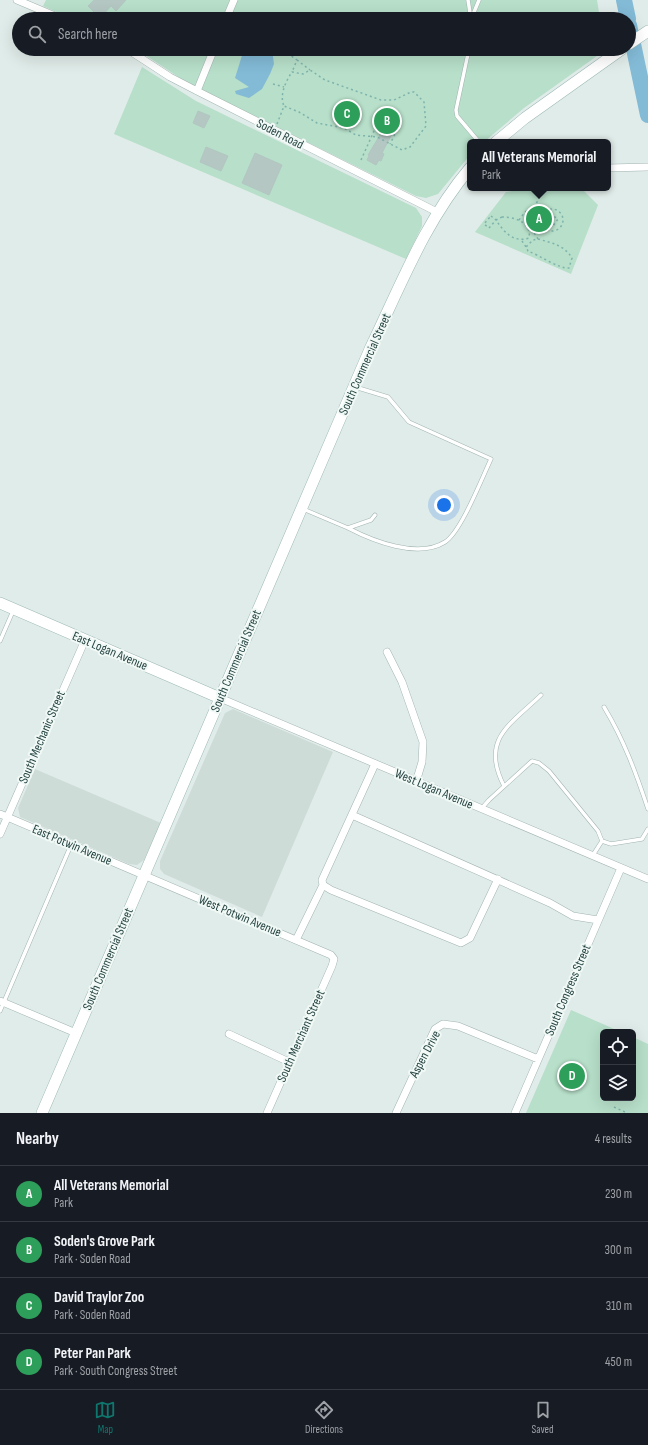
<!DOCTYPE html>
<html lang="en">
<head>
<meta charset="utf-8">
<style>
	:root { --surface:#171b24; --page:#20242c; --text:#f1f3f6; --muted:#9ea1a6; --line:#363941; --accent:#0f766e }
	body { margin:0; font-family:"Sofia Sans Condensed",sans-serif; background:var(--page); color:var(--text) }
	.controls { position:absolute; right:12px; bottom:12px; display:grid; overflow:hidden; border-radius:6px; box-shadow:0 4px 16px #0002 }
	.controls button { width:36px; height:36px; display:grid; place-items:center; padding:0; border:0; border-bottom:1px solid var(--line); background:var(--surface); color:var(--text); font:20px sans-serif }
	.you { position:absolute; left:444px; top:505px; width:14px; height:14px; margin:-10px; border:3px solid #fff; border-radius:50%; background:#1a73e8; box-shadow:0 0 0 6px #1a73e833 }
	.badge { display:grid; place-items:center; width:26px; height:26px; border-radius:50%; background:var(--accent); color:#fff; font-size:13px; font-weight:700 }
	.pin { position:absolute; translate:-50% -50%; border:2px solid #fff; box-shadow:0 1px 4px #0006 }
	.popup { position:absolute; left:467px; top:139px; width:144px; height:52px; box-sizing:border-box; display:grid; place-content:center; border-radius:6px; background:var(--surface); filter:drop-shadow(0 1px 3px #0005); font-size:13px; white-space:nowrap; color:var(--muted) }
	.popup b { font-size:15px; color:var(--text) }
	.popup::after { content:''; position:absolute; left:50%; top:100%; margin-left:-8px; border:8px solid transparent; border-top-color:var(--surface) }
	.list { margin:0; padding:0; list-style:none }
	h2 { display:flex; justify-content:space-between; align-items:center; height:52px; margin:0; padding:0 16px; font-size:17px }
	h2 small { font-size:13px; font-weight:400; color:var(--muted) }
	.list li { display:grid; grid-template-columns:26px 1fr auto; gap:12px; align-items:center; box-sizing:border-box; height:56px; padding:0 16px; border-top:1px solid var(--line) }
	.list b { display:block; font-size:15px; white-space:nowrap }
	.list p { margin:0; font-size:13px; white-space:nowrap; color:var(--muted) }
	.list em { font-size:13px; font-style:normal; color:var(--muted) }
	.icon { flex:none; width:22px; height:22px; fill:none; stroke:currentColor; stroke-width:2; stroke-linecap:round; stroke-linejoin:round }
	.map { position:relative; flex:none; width:648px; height:1113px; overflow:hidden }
	.search { position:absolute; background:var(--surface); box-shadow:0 4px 16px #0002; left:12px; right:12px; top:12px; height:44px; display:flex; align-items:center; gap:10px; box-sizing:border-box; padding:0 14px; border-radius:22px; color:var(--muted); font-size:15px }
	.sheet { height:276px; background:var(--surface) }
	nav { display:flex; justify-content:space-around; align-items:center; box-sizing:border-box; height:56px; border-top:1px solid var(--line); background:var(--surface); font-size:11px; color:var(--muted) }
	nav a { display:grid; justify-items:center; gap:2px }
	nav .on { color:var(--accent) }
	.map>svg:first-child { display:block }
	.built { fill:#cedcd8 }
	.green { fill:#b7dfc9 }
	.water { fill:#83bad6 }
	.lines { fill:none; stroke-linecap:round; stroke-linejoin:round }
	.river { stroke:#83bad6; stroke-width:16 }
	.building { fill:#b5c7c3; stroke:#b2c6c2 }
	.lane-casing { stroke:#a2b4b2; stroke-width:4.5 }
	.street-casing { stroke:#a2b4b2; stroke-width:8 }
	.secondary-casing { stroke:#9db9b4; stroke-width:12 }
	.path { stroke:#7eb3ac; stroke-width:1.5; stroke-dasharray:2 3; stroke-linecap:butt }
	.lane { stroke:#fff; stroke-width:3.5 }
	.street { stroke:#fff; stroke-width:7 }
	.secondary { stroke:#fff; stroke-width:11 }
	.labels { text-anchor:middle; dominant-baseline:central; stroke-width:4; stroke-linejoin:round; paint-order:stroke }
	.street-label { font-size:13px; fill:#1f3e3c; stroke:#f1f9f6 }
</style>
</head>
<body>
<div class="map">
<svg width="648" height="1113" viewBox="0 0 648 1113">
	<rect width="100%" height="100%" fill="#e0ece9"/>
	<path class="built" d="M233,709L333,752L262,917L164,874L160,869V861L225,713Z
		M35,769L161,823L144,860L137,865L129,864L20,817L18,808Z"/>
	<path class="green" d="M46,0H597L600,19H72L43,6Z
		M136,49H603L604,51L524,108L484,142H470V155L438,194L426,198L416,196L186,82Z
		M142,67L196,101L416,208L422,217V226L406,259L114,134Z
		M532,188H581L598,205L571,274L475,232L506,192Z
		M571,1010L621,1032H603V1098H633V1037L648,1044V1113H526Z"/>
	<path class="water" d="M244,49H272L274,64L270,74L262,89L249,98L236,94L235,91L249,87L235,78Z"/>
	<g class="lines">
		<path class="river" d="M624,0L628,19
			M629,25L648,115"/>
	</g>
	<path class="building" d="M94,0H126L116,11L111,6L100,18L88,6Z
		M198,111L210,116L204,128L193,123Z
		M382,127L393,132L382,153L384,154L381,161L379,160L376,165L367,160L369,156L368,155L380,135L379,134Z
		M206,147L228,156L221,171L200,162Z
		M255,153L282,165L269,195L242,183Z"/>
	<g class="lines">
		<defs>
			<path id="lane" d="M468,0L471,19
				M472,17L479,0
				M469,49L456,110L457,116L479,142
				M303,509L348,528L371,520L375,515
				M348,528C373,541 418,559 445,542C461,532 482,478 491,459L409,422L388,397L355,387
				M0,641L13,611
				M604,707C624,740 636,773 648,809
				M504,786C480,739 510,725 541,695
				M482,808L489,800L532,761L539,763L549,771L598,831L602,841L611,844L642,839L648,829
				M593,855L602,841
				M0,1011L71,845"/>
			<path id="street" d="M17,0L62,19
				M226,19L234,0
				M127,49L170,77L199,92L437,212
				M197,91L214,49
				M608,168L648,167
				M387,652L402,682L423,742L422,762L416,782
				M220,698L648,879
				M0,814L331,955L334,959L332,966L267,1113
				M352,815L550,903L573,916L598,920
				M0,834L85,640
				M323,885L331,890L461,943L470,938L498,879
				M296,940L323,885L322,880L375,764
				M0,1001L76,1033
				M229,1034L289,1062
				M396,1113L435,1029L443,1024L458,1026L538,1059
				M515,1113L621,868"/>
			<path id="secondary" d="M629,44L648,31
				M496,142L525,118L622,49
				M0,603L220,698
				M42,1113L370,349C400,287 425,221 470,168"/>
		</defs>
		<use href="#lane" class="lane-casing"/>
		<use href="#street" class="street-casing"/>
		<use href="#secondary" class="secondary-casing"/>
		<path class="path" d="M286,49V52L297,60L292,72
			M297,60L310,70
			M273,84L284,87
			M277,124L284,106L299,112L317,123L344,128L356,135L377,137L402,150L410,147L426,126L424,102L414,92H411L394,100H381L325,80L310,70L303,74L292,72C286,81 279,95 284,106
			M361,160L374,131L382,125L396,132L390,144
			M535,206L547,217
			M541 220a11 11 0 1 1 22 0a11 11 0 1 1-22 0Z
			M550,214L558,219L553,226L546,220Z
			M491,216L496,220L489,228L484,224Z
			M502,217C514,217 532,222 529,238C513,243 504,232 496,220Z
			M519,220L525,212L535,206L544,188
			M538,239C552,243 564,245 572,258L569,268C559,269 539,255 528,251L526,247L533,240Z
			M538,239L533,231L540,219
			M522,241L526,247
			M614,1107L627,1113"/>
		<use href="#lane" class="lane"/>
		<use href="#street" class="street"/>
		<use href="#secondary" class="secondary"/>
	</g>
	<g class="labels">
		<g class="street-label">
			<text transform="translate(280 134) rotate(27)">Soden Road</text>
			<text transform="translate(365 364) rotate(-66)">South Commercial Street</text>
			<text transform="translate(110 651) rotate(23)">East Logan Avenue</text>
			<text transform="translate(236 661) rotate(-67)">South Commercial Street</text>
			<text transform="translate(42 737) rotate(-67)">South Mechanic Street</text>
			<text transform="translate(434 789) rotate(23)">West Logan Avenue</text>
			<text transform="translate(72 845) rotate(23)">East Potwin Avenue</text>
			<text transform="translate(240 916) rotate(23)">West Potwin Avenue</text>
			<text transform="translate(108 959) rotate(-67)">South Commercial Street</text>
			<text transform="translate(568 990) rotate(-67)">South Congress Street</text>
			<text transform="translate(301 1036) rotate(-66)">South Merchant Street</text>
			<text transform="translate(425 1054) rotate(-62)">Aspen Drive</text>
		</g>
	</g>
</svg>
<div class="controls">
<button><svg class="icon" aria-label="locate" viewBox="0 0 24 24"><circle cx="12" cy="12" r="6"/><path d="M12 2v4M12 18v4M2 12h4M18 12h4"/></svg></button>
<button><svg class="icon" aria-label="layers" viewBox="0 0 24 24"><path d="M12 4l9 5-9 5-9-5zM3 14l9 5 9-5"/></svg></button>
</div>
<div class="you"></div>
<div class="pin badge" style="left:539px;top:219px;background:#2e9e5b">A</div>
<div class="popup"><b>All Veterans Memorial</b>Park</div>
<div class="pin badge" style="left:387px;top:121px;background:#2e9e5b">B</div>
<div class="pin badge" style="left:347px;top:114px;background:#2e9e5b">C</div>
<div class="pin badge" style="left:572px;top:1076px;background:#2e9e5b">D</div>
<div class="search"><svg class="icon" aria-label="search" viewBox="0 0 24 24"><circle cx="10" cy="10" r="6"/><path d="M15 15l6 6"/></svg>Search here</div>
</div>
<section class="sheet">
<h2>Nearby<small>4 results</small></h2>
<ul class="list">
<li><span class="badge" style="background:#2e9e5b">A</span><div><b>All Veterans Memorial</b><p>Park</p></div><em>230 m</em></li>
<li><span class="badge" style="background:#2e9e5b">B</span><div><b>Soden's Grove Park</b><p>Park · Soden Road</p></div><em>300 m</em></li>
<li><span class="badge" style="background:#2e9e5b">C</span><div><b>David Traylor Zoo</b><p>Park · Soden Road</p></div><em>310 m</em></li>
<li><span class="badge" style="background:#2e9e5b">D</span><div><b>Peter Pan Park</b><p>Park · South Congress Street</p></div><em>450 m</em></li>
</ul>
</section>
<nav>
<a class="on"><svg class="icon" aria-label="map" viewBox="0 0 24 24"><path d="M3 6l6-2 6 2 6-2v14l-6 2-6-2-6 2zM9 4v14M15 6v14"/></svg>Map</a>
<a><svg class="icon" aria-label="directions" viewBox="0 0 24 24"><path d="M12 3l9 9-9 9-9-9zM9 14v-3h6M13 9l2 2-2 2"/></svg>Directions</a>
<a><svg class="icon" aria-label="saved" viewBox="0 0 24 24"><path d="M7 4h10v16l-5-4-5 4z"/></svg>Saved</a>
</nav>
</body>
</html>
